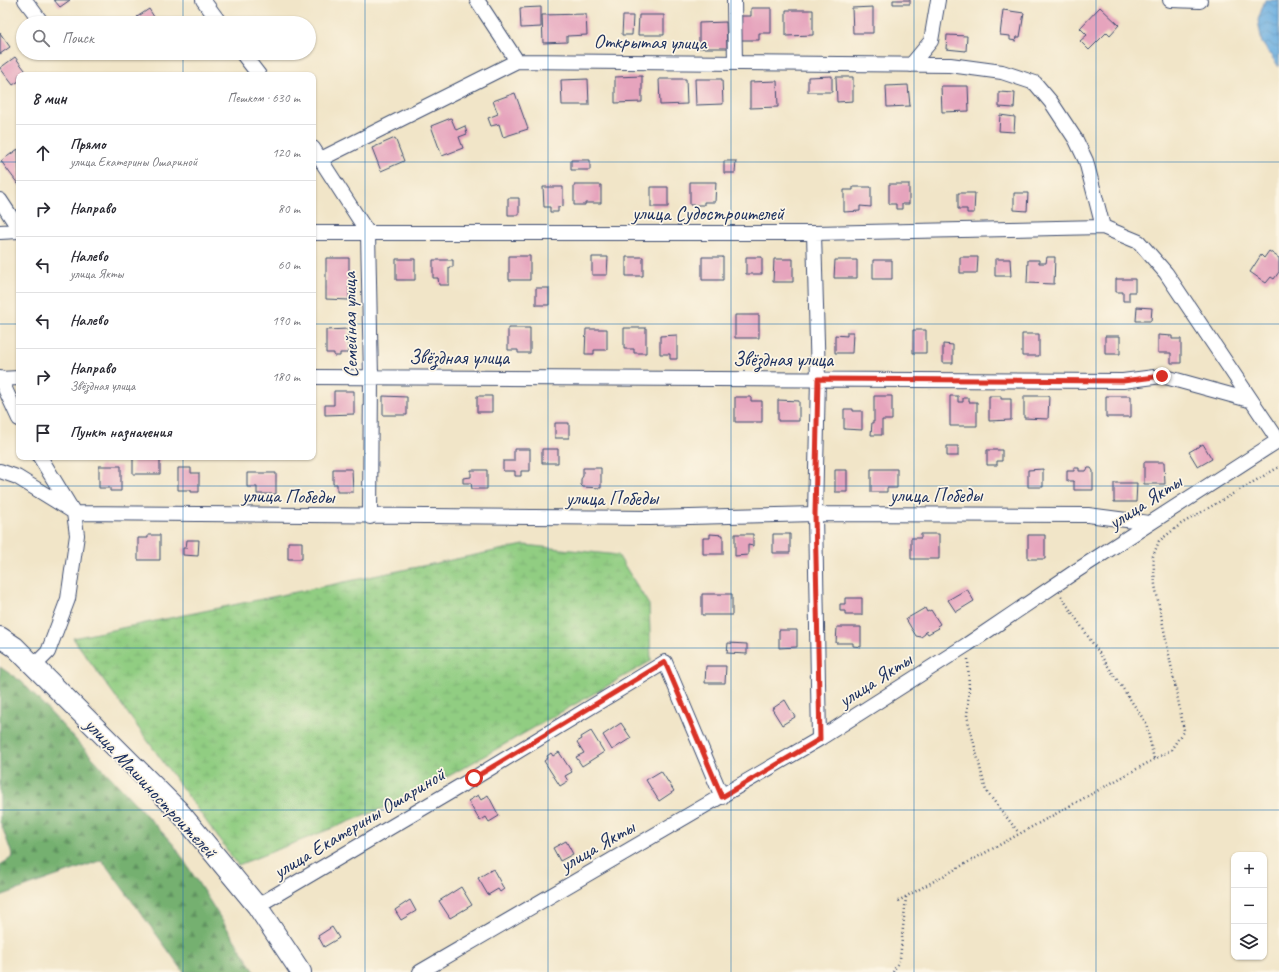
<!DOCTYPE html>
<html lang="ru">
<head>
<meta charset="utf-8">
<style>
	:root { --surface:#fff; --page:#f2f2f3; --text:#2b2b33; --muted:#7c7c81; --line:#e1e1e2 }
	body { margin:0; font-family:Caveat,sans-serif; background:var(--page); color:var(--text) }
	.controls { position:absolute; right:12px; bottom:12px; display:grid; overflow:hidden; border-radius:8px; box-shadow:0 1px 3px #0004 }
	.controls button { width:36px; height:36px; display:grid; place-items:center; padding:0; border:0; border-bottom:1px solid var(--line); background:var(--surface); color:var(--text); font:20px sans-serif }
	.stop { position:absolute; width:12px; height:12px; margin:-9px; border:3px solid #d93025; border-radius:50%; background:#fff }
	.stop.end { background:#d93025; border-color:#fff; box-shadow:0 1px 4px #0008 }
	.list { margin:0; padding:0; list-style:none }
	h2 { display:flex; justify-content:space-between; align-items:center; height:52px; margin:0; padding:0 16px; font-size:17px }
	h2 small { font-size:13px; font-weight:400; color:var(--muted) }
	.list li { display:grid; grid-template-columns:26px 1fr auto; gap:12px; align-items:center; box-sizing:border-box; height:56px; padding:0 16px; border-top:1px solid var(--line) }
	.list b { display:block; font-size:15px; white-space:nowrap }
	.list p { margin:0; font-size:13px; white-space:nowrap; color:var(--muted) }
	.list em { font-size:13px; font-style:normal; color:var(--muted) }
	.icon { flex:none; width:22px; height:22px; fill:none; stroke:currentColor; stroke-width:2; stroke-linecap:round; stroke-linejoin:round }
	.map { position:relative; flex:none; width:1279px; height:972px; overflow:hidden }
	.search { position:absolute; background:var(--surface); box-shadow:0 1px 3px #0004; left:16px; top:16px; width:300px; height:44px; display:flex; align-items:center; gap:10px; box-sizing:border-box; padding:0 14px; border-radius:22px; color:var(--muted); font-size:15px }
	.panel { position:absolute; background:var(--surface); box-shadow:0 1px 3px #0004; left:16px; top:72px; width:300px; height:388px; border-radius:8px }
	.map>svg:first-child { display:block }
	.forest { fill:url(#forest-firs); stroke:#487067 }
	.wetland { fill:url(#wetland-marsh); stroke:#567e70 }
	.water { fill:url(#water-waves); stroke:#436e9f }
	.building { fill:#e6a4bd }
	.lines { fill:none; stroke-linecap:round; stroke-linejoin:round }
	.street-casing { stroke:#3b4a6e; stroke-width:16 }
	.secondary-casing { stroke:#3b4a6e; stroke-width:22 }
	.path { stroke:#3b4a6e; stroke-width:2.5; stroke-dasharray:1 3; stroke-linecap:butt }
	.street { stroke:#fff; stroke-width:14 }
	.secondary { stroke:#fff; stroke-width:20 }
	.route { stroke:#d93025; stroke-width:5 }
	.grid { fill:none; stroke:#1f6fb2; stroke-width:1; stroke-opacity:0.55 }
	.labels { text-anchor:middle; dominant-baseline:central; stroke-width:3.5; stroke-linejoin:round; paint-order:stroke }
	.street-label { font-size:20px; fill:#1b2f5e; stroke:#fcf5e5 }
</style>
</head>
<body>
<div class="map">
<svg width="1279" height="972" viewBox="0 0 1279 972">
	<defs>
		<pattern id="forest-firs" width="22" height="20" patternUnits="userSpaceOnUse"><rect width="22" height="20" fill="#74b070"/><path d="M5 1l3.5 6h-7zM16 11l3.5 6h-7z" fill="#5e905f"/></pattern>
		<pattern id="wetland-marsh" width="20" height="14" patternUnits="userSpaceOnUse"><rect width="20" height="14" fill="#91cd82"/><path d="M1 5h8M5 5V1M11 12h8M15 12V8" fill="none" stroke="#7cb073"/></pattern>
		<pattern id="water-waves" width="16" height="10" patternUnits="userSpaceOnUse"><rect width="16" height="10" fill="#6baee0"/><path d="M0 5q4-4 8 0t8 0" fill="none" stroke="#578eb9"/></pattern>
	</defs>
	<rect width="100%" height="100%" fill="#fcf5e5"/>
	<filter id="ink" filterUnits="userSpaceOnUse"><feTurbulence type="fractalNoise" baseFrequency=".025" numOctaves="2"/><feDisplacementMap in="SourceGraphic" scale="8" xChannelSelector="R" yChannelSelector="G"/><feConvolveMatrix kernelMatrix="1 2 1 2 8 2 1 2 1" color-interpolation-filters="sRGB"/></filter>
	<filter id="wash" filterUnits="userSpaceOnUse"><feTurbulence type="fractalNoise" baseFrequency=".012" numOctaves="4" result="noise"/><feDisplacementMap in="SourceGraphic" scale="16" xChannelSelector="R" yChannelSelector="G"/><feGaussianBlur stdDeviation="0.9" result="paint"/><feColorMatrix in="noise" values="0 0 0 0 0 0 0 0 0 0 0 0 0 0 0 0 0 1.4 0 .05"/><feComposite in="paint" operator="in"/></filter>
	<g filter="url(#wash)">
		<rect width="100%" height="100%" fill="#f1e5c8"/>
		<path class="forest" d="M0,667L22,682L174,845L255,972H184L102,860L0,896V865L13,857L0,821Z"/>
		<path class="wetland" d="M524,545L618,555L649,605L651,661L412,797L238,865L73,638Z"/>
		<path class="water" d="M1265,0H1279V67L1262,43L1258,20Z"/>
		<g id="blocks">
			<path class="building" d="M54,0H70L60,7Z
				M893,0H910V4H893Z
				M541,7V27L521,28L520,8Z
				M873,7V33H853L852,8Z
				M1100,7L1119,25L1110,35L1107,32L1089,50L1080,41L1087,35L1080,28Z
				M751,8H771V33H759V40H738V16H751Z
				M149,9L156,20L151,23H141L137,17Z
				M786,10H813V35L786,36Z
				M1003,10L1024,13L1020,37H1017L1016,41L1010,40V36L1000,35Z
				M586,14L587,35L567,36V42L543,43L542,15Z
				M639,15H664V35H638Z
				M623,16H633L632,35H622Z
				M726,22L727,48H699V23Z
				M0,33L10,47L0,54Z
				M947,35L967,36L966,51L946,49Z
				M15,57L28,74L19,75V81L13,85L0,68Z
				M642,76V102L615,103V77Z
				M832,76V92H808V77Z
				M836,77H853V101L837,102Z
				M588,79L589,105H562L561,80Z
				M659,79H686L687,104L660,105Z
				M695,79H722L723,104L696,105Z
				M777,81L778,107L750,108V82Z
				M908,85L910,106L887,107L886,86Z
				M941,86H968L969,111L942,112Z
				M999,92L1015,93L1014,108L999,107Z
				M515,93L528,129L503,137L499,124L491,126L488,118L498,114L493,101Z
				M1000,115L1015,117L1014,132L999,131Z
				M451,118L456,130L465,126L467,134L459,137L463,148L442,156L431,126Z
				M395,138L404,161L381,171L372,148Z
				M18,149L19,184H18L1,161Z
				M571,160H590V170H571Z
				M724,161H736L735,173H724Z
				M690,182H716L715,202H704V205H690Z
				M889,184H909V204H902V209H896V204H889Z
				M574,185H601V203H585V205H574Z
				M543,187H563V206L558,207V212H550V207H544Z
				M651,187H668V207H651Z
				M853,187H871V207L860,206V211L844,212V190H853Z
				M958,193H975L974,213H967V209H958Z
				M1014,193H1028L1027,211L1014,210Z
				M508,198H519V215H508Z
				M1269,251L1279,258V272L1274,279L1271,277L1266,283L1250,272L1261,255L1264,258Z
				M509,256H530V280H509Z
				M592,257H608L607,275H592Z
				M626,257H643V276H626Z
				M702,257H723V280H702Z
				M746,257H762V274H746Z
				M960,257H978L977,273H960Z
				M1047,257H1055L1054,284L1027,283L1028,260H1039V263H1046Z
				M326,258H349V300L326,299Z
				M396,259H415V280H396Z
				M774,259H793V282H773Z
				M995,259H1010L1011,276H995Z
				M433,260H453V267H449V285H439L438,278H433Z
				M835,260H857V278H834Z
				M873,260H892V279H873Z
				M1116,279H1135V292H1129V301H1123V292H1116Z
				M536,288H549V305H536Z
				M1137,307L1152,308L1151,321H1136Z
				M735,315H759V338H735Z
				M508,328H530V353H518V350H508Z
				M624,328H646V353H634V349H624Z
				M348,329V353H340V356H334V353H326V330Z
				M586,329H607V350H594V354H585Z
				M913,330H926V353H913Z
				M847,332H853L852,353H835V335L847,336Z
				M1022,334H1039V356H1022Z
				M677,335V359H670V354H660V336Z
				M1158,335L1172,336V339H1181V363H1171V353H1158Z
				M1105,336H1120V354H1105Z
				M943,344L953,345V363H943Z
				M334,391H354V414L325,415V405H334Z
				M383,396L407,397V415H383Z
				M477,396H492V412H477Z
				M874,396H892V420H882V435H871L872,422H874Z
				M950,396H958V402H963V398H969V402H977V426H950Z
				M989,396H1001V399H1011V420L989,421Z
				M1024,396H1049L1048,419L1024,418Z
				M1106,396H1131V417H1106Z
				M735,397H751V401H762V422H735Z
				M778,400L799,401V421H778Z
				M844,409H853V411H862V430L844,429Z
				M555,423H569V438H555Z
				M1203,444L1212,459L1198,467L1189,452Z
				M947,446H958V456H947Z
				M514,449H530V471H521V476H515V471H503V461H514Z
				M542,449H558V463H542Z
				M987,450H1002V461H997V465H987Z
				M133,457H160V474H133Z
				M1144,462H1164L1165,484H1144Z
				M99,466H121V491H110V488H99Z
				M178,468H191V473H199V492H191V490H178Z
				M583,468H601V488L583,487L581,485V479L583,476Z
				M1074,468H1079V471H1086L1088,468H1091L1093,471V490H1074V481H1067V471H1074Z
				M333,469H352L353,492H337V484H333Z
				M871,469H897V488H887V492H871Z
				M1043,469V487H1028V470Z
				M471,470H487V489H472L471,483H463V478L471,477Z
				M835,470H847V492H835Z
				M247,473H276V494H257V487H247Z
				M1114,483H1137L1136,502H1114Z
				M710,534L723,535V554H703V538H710Z
				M735,534H753V546L748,545V555L735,556Z
				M773,534H790V553H773Z
				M921,534H939V559H911V538H921Z
				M148,535H160V560H138V538H148Z
				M1028,535H1045V559H1028Z
				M187,540H199L198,556L183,555V548H186Z
				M288,542H302V559H288Z
				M967,589L974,601L956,612L948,600Z
				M702,594H732V615H702Z
				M845,598H862V615H845V611H840V604H845Z
				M925,608L927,612L931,610L940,624L937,626L939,628L928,634L926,631L925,634L921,637L916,636L906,619Z
				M837,627H861V647L853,646V643H836Z
				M779,630H797V647L779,648Z
				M728,643L747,644V654L727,653Z
				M706,666H726L725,683H705Z
				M785,700L795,717L782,725L772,709Z
				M621,723L631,738L612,750L603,735Z
				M591,731L604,752L582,766L576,757L584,753L577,742L582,739L581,737Z
				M559,752L572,772L565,776L568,781L560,786L544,761L548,758L547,756L551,753L553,756Z
				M661,771L674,791L659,801L646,780Z
				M478,795L481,800L488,795L499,816L489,822L486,817L480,821L468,801Z
				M566,841L573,854L560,861L553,848Z
				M493,869L504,889L500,892L498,889L488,895L478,878Z
				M461,887L472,905L450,918L439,901Z
				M410,900L416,911L401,920L395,910Z
				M332,927L339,938L324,947L318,936Z"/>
		</g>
	</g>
	<g filter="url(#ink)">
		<use href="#blocks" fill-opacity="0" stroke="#3b4a6e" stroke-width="1"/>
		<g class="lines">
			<defs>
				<path id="street" d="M25,0L42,23
					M203,0L220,23
					M477,0L517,61
					M734,0L735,63
					M1170,0L1200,1
					M242,53L259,75
					M911,65L931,41L938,0
					M313,148L368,233L371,377L370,517
					M321,159L517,61L950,65L1002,72L1035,83L1051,102L1076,140L1086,161L1103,227L1139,242L1166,273L1278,440
					M0,200L19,229
					M0,232L19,231
					M313,233H814L1103,227
					M814,233L818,379L815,514L819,739
					M313,377L1123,381L1162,376L1249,400
					M0,378L19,419
					M0,379L19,378
					M0,471L17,477L72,511
					M74,513L650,518L815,514L1088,515L1149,523
					M34,666L48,652L68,599L77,535L74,513L40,457
					M257,906L474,778L665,662L722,797
					M420,972L819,739L968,644L1076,571L1279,440"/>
				<path id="secondary" d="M0,637L15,647L178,810L257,906L301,972"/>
			</defs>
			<use href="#street" class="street-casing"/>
			<use href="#secondary" class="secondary-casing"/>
			<path class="path" d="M1061,596L1146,723L1154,759
				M968,659L969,689L967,716L986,791L1019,833
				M898,901L1171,750L1184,730L1155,585L1153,556L1159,541L1181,524L1279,467
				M893,972L900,959L906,897"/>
			<use href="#street" class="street"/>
			<use href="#secondary" class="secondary"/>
		</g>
	</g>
	<g class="lines" filter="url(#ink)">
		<path class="route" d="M474,778L665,662L722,797L820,739L815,514L818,379L1123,381L1162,376"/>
	</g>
	<path class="grid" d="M183,0V23M365,0V972M548,0V972M731,0V972M914,0V972M1096,0V972M183,53V75M0,162H19M313,162H1279M0,324H19M313,324H1279M183,457V972M0,486H1279M0,648H1279M0,810H1279"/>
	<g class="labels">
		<g class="street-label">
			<text transform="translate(650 42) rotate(1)">Открытая улица</text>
			<text x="708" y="213">улица Судостроителей</text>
			<text transform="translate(350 325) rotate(-91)">Семейная улица</text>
			<text x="459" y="357">Звёздная улица</text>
			<text x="783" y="359">Звёздная улица</text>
			<text x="936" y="495">улица Победы</text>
			<text transform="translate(288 496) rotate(1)">улица Победы</text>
			<text x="612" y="498">улица Победы</text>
			<text transform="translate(1145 502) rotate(-33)">улица Якты</text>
			<text transform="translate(875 680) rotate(-33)">улица Якты</text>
			<text transform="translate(151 788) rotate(47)">улица Машиностроителей</text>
			<text transform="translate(359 823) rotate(-31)">улица Екатерины Ошариной</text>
			<text transform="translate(597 846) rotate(-30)">улица Якты</text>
		</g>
	</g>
</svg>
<div class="controls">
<button>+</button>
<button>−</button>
<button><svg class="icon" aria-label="layers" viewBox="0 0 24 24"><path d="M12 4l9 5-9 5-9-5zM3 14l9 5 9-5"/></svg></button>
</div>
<div class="stop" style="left:474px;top:778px"></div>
<div class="stop end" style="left:1162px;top:376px"></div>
<div class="search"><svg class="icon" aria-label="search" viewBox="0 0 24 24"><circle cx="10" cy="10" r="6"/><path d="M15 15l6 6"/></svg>Поиск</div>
<section class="panel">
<h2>8 мин<small>Пешком · 630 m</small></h2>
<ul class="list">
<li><svg class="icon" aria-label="ahead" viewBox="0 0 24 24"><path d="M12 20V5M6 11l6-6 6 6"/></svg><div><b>Прямо</b><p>улица Екатерины Ошариной</p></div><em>120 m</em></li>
<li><svg class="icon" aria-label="right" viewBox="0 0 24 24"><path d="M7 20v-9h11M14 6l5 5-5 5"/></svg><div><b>Направо</b></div><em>80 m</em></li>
<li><svg class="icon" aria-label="left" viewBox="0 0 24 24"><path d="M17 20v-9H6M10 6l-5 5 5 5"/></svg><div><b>Налево</b><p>улица Якты</p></div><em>60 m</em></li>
<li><svg class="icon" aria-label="left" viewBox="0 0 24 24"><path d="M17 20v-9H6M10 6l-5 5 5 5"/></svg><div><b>Налево</b></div><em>190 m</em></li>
<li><svg class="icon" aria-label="right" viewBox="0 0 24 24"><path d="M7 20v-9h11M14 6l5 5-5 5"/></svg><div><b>Направо</b><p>Звёздная улица</p></div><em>180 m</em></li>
<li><svg class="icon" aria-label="arrive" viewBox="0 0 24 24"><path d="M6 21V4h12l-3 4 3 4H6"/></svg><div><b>Пункт назначения</b></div></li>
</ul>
</section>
</div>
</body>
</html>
